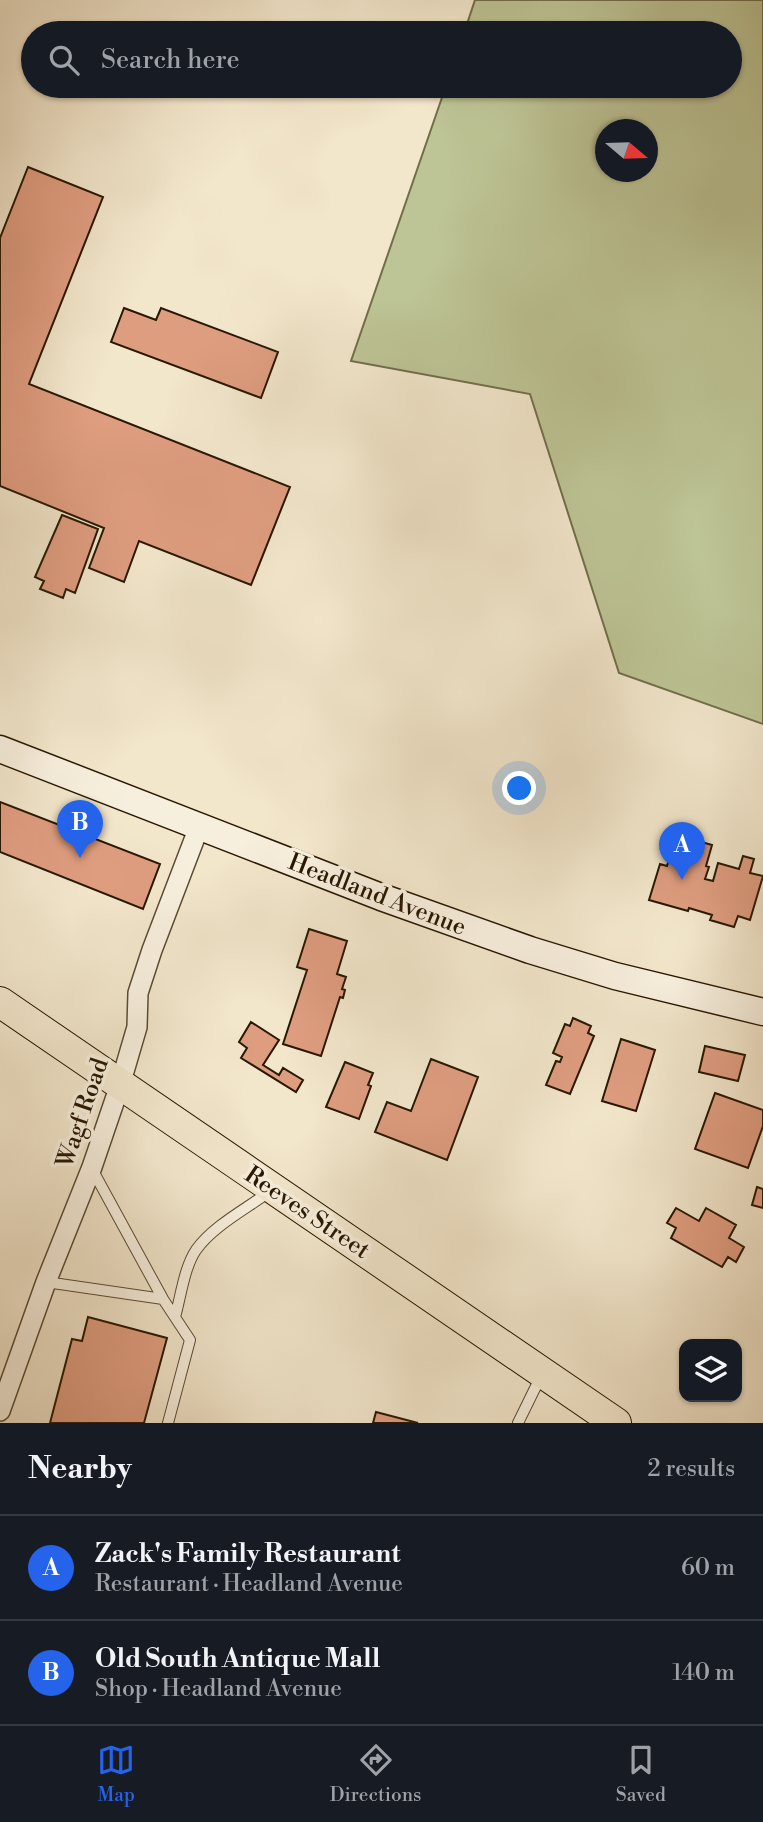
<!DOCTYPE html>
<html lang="en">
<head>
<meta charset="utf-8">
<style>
	:root { --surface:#171b24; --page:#242831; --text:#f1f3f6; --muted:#9ea1a6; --line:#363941; --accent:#2563eb }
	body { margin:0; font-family:"Libre Bodoni",serif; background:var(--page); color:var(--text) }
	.controls { position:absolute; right:21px; bottom:21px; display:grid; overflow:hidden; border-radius:14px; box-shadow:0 2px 5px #0004 }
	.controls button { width:63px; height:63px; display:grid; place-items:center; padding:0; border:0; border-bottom:2px solid var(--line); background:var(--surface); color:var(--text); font:35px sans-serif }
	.compass { position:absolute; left:595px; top:119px; width:63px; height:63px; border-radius:50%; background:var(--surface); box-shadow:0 2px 5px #0004; rotate:109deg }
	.you { position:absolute; left:520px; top:789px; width:24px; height:24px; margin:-18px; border:5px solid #fff; border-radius:50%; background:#1a73e8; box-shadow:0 0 0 10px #1a73e833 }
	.badge { display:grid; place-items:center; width:46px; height:46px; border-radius:50%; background:var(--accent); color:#fff; font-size:23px; font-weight:700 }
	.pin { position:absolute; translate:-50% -58px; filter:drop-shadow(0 2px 4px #0008) }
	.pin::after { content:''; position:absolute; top:37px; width:24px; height:21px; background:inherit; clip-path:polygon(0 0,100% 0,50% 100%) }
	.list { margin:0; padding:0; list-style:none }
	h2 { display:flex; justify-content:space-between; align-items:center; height:91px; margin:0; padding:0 28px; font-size:30px }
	h2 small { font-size:23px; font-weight:400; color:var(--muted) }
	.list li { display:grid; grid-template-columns:46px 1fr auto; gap:21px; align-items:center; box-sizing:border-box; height:105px; padding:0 28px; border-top:2px solid var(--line) }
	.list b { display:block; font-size:26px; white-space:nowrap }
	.list p { margin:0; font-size:23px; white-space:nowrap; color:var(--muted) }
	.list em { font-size:23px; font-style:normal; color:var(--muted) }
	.icon { flex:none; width:38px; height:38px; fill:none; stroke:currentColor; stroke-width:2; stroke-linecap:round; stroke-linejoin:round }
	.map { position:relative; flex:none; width:763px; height:1423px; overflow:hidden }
	.search { position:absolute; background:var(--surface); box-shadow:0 2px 5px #0004; left:21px; right:21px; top:21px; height:77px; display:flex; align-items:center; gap:18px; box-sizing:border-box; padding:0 24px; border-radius:38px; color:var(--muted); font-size:26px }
	.sheet { height:301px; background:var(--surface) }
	nav { display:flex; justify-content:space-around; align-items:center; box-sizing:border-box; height:98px; border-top:2px solid var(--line); background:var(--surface); font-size:19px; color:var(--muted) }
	nav a { display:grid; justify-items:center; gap:4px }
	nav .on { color:var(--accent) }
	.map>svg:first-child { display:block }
	.green { fill:#bdc495; stroke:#726e4b; stroke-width:2; fill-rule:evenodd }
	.building { fill:#df9d80; stroke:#281701; stroke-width:2 }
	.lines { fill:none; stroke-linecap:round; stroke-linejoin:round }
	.lane-casing { stroke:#5a4b34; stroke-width:12 }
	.street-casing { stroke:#5a4b34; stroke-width:22 }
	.secondary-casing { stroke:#281701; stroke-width:29 }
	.primary-casing { stroke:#281701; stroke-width:32 }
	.lane { stroke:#f7efdd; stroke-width:10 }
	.street { stroke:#f7efdd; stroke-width:19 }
	.secondary { stroke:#f7efdd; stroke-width:26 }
	.primary { stroke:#f2e6cb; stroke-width:30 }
	.labels { text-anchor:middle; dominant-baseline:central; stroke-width:7; stroke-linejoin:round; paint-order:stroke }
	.street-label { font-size:24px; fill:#281701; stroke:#f7efdd }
</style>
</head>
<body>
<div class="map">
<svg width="763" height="1423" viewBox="0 0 763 1423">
	<rect width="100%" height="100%" fill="#f2e6cb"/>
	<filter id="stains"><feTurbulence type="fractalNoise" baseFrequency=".00286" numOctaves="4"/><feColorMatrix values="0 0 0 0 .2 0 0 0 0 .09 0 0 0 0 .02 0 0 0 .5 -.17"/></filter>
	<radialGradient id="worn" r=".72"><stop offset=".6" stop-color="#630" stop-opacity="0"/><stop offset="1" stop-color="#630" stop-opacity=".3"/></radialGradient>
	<path class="green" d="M475,0H763V724L619,673L530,394L351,361L446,86H730V33H464ZM606,130H648V172H606Z"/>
	<path class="building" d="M28,167L103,197L29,384L290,487L251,585L139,541L124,582L89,568L104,528L0,486V238Z
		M124,308L156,320L161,308L278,352L261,398L111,342Z
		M62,515L98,529L75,593L66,589L63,598L40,589L44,581L35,577Z
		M0,802L160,864L143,909L0,852Z
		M676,835L712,845L706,866L709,867L705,879L713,881L718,863L739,869L743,856L754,859L750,873L763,876L750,920L738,916L734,927L710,920L712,915L689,908L688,911L649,900L660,864L667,866Z
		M309,929L347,941L337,974L346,977L342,989L345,990L343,998L340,997L321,1056L283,1044L307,970L297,967Z
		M573,1018L591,1026L588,1033L594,1036L570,1094L546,1085L556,1061L560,1062L562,1057L553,1053L565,1024L570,1026Z
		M251,1022L279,1040L263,1065L279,1075L283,1068L303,1080L296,1092L241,1058L247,1048L239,1042Z
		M621,1039L655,1050L636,1111L602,1101Z
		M705,1046L745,1055L738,1081L699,1072Z
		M431,1059L478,1077L447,1160L375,1132L387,1102L411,1111Z
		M345,1062L373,1073L368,1085L371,1086L359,1119L326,1107Z
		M715,1093L763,1110V1126L748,1168L695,1149Z
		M757,1187L763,1189V1208L752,1205Z
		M676,1208L699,1221L706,1208L736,1225L729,1238L744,1247L736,1262L728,1257L722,1267L671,1238L676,1228L667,1223Z
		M88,1317L167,1338L144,1423H50L72,1339L82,1341Z
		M376,1412L418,1423H373Z"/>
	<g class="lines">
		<defs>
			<path id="lane" d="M92,1169L163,1299L190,1340L168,1423
				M46,1282L163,1299
				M175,1317C181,1296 184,1268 196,1250C213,1226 246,1209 269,1192
				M518,1423L541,1376"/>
			<path id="street" d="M0,1411L46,1282L92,1167L120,1085L137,1027L138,993L152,950L199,827"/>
			<path id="secondary" d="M0,749L381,897L530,950L615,976L763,1012"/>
			<path id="primary" d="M0,1002L616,1423"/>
		</defs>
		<use href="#lane" class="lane-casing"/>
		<use href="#street" class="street-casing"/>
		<use href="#secondary" class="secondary-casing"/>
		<use href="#primary" class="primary-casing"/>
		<use href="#lane" class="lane"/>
		<use href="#street" class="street"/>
		<use href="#secondary" class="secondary"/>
		<use href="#primary" class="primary"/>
	</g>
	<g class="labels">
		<g class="street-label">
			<text transform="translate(377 895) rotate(21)">Headland Avenue</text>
			<text transform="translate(83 1113) rotate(-71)">Wagf Road</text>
			<text transform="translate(307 1213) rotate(34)">Reeves Street</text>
		</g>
	</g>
	<rect width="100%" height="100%" filter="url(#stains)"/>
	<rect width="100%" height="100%" fill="url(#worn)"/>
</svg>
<div class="controls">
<button><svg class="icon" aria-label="layers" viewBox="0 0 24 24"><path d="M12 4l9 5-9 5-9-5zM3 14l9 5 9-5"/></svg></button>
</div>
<svg class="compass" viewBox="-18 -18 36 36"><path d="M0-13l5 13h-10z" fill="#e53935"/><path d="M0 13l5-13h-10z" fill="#9ea1a6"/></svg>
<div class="you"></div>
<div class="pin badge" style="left:682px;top:880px">A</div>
<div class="pin badge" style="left:80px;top:858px">B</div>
<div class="search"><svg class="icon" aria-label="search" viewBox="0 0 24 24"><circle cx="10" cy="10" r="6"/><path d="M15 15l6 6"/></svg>Search here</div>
</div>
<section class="sheet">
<h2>Nearby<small>2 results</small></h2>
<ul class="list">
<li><span class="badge">A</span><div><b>Zack's Family Restaurant</b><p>Restaurant · Headland Avenue</p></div><em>60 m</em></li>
<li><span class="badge">B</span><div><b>Old South Antique Mall</b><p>Shop · Headland Avenue</p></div><em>140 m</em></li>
</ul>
</section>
<nav>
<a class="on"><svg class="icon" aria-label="map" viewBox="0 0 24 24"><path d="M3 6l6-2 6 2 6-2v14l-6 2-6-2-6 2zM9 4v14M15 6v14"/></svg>Map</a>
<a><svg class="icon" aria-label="directions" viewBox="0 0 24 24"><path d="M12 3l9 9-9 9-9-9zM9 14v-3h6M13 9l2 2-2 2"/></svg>Directions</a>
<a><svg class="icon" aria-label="saved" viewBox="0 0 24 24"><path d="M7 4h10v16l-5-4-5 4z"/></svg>Saved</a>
</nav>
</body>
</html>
